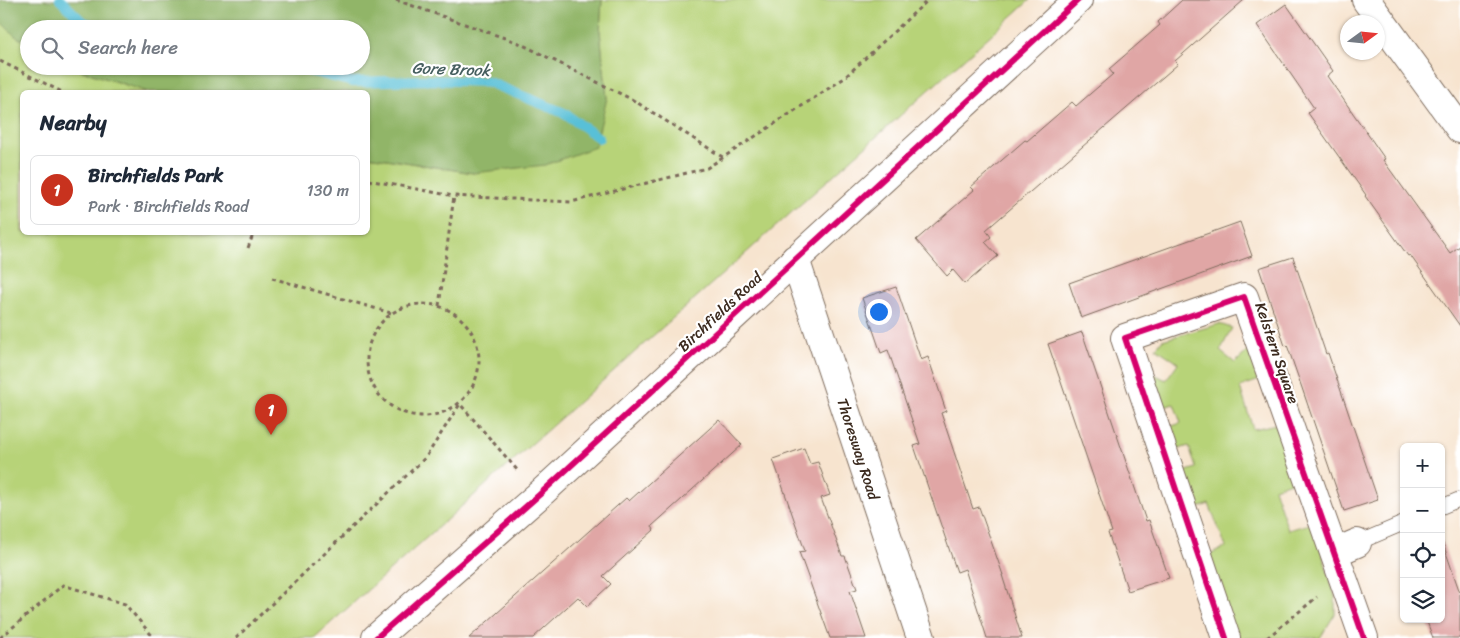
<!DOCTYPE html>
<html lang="en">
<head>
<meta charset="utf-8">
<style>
	:root { --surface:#fff; --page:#f2f2f3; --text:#1f2937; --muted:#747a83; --line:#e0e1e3; --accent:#c8321e }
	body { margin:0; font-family:Sriracha,sans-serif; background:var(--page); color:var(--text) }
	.controls { position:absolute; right:15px; bottom:15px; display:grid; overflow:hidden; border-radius:8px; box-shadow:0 1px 4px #0004 }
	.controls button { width:45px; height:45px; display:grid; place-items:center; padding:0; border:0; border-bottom:1px solid var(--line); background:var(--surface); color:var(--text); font:25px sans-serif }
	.compass { position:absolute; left:1340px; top:15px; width:45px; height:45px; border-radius:50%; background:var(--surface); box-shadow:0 1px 4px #0004; rotate:75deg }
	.you { position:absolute; left:878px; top:311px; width:18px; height:18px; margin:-12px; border:4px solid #fff; border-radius:50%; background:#1a73e8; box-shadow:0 0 0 8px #1a73e833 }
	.badge { display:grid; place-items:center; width:32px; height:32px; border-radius:50%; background:var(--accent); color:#fff; font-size:16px; font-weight:700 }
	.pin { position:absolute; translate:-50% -41px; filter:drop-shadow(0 1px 2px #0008) }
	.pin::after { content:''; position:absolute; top:26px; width:18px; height:15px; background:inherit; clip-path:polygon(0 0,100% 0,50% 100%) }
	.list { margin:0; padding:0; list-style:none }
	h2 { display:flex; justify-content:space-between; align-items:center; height:65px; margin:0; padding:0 20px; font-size:21px }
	h2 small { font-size:16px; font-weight:400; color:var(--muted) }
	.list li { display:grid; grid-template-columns:32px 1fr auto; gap:15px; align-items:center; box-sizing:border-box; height:70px; margin:0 10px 10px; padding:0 10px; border:1px solid var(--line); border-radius:8px }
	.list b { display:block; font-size:19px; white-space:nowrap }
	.list p { margin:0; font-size:16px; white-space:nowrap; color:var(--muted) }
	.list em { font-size:16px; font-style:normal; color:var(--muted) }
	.icon { flex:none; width:28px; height:28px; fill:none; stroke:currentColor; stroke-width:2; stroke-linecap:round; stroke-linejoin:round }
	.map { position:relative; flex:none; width:1460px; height:638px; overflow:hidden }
	.search { position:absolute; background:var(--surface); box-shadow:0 1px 4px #0004; left:20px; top:20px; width:350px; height:55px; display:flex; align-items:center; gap:12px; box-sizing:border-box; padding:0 18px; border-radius:28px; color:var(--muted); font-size:19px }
	.panel { position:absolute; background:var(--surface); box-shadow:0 1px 4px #0004; left:20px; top:90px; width:350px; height:145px; border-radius:8px }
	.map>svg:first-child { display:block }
	.green { fill:#b7d378; stroke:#797e4b }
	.forest { fill:#91b568; stroke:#667043 }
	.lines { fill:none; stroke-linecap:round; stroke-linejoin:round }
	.stream { stroke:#59c0d7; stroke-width:10 }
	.building { fill:#e0a6a5 }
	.service-casing { stroke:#7d6b5c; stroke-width:16 }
	.minor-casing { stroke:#7d6b5c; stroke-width:30 }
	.trunk-casing { stroke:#7d6b5c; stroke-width:30 }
	.path { stroke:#7d6b5c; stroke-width:3; stroke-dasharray:4 4; stroke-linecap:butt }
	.service { stroke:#fff; stroke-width:14 }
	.minor { stroke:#fff; stroke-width:28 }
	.trunk { stroke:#fff; stroke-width:28 }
	.cycleway-casing { stroke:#fff; stroke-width:9 }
	.cycleway { stroke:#d6006c; stroke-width:6 }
	.labels { text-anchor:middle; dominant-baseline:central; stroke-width:4.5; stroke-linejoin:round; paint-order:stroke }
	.street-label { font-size:15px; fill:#3b2a1e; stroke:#fff }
	.water-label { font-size:16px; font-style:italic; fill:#465e5f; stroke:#fff }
</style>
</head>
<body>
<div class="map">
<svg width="1460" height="638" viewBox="0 0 1460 638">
	<rect width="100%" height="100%" fill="#fff"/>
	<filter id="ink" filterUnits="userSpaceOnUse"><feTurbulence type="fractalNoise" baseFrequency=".02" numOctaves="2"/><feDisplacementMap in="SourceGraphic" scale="10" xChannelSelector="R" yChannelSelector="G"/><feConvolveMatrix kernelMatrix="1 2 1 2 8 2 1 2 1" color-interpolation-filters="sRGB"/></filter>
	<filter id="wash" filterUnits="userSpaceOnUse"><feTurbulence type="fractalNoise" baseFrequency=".0096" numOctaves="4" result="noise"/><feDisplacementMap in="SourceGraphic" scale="20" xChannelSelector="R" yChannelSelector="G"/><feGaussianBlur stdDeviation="1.12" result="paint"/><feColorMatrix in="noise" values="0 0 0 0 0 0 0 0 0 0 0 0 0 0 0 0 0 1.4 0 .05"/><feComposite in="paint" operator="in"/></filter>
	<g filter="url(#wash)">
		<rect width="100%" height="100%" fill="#f7e4cf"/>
		<path class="green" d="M602,0H1030L314,638H0V21L14,35L29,44V66H67L148,92H22V232H368V156L473,173L607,98L600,31Z
			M1219,324L1232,328L1220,351L1235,363L1251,348L1265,378L1240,387L1253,429L1281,423L1299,479L1274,488L1288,530L1313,523L1335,596V614L1320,638H1232L1203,558L1226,547L1209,504L1188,512L1174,475L1196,468L1189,446L1166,453L1160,430L1181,423L1174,404L1153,410L1144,369L1166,380L1178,363L1156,348L1162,340Z"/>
		<path class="forest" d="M0,0H602L600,31L607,98L595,147L545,165L473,173L368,156V92H148L67,66H361V29H29V44L14,35L0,21Z"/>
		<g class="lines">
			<path class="stream" d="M60,0L83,22L108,29
				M181,29L193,27L204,29
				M290,66L353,82L426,80L488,82L564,113L599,138"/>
		</g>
		<g id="blocks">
			<path class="building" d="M1182,0H1244L1175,61L1178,64L986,230L991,237L985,242L998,256L965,284L953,270L947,276L916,240L974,190L971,187L1025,140L1027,141L1072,102L1076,106L1113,74L1109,69L1160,25L1158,22Z
				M1286,4L1333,71L1327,76L1385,159L1383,160L1450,253L1460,246V326L1410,255L1408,256L1365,196L1366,195L1308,113L1314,108L1257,25Z
				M1240,222L1252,256L1081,318L1069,283Z
				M1293,257L1326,354L1328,353L1378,500L1344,511L1302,388L1287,345L1285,346L1259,268Z
				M896,287L921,360L928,357L946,411L941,413L973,509L979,507L1003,575H1002L1022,638H987L965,569L957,572L945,537L914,446L920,444L888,350L881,353L862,298Z
				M1082,332L1146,521L1149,520L1169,578L1128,591L1108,533L1112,532L1048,344Z
				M719,420L742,445L652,526L654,530L603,576L611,584L587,606L578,597L533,638H469L626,498L629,501Z
				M804,448L810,464L818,462L830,495L821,498L842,556H845L857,589L850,591L866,638H830L799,552L805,551L773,459Z
				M1441,538L1460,593V638H1433L1426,619H1441Z"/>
		</g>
	</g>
	<g filter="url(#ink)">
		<use href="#blocks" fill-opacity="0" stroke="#7d6b5c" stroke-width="1"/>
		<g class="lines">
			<defs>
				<path id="service" d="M1441,507L1460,499
					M1357,543L1404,523"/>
				<path id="minor" d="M795,259L921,638
					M1334,553L1357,543
					M1226,638L1125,338L1244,297L1364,638"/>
				<path id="trunk" d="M1366,0L1460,129
					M376,638L539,495L1078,0"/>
			</defs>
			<use href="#service" class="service-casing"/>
			<use href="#minor" class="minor-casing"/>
			<use href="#trunk" class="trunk-casing"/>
			<path class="path" d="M396,0L519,43L633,100L724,158
				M0,61L62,92
				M368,180L454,196L571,202L707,168L843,79L928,0
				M248,248L254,232
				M272,278L391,313
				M367 360a56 56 0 1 1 112 0a56 56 0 1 1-112 0Z
				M439,306L454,196
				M0,638L63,585L125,604L154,638
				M236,638L426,457L460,404L519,472
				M1267,638L1317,597"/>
			<use href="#service" class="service"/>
			<use href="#minor" class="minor"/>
			<use href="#trunk" class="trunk"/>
			<defs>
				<path id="cycleway" d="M376,638L539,495L1078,0
					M1226,638L1125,338L1244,297L1364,638"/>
			</defs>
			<use href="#cycleway" class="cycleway-casing"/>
			<use href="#cycleway" class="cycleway"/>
		</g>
	</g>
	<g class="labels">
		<g class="street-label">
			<text transform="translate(720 312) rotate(-43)">Birchfields Road</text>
			<text transform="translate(1277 353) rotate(71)">Kelstern Square</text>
			<text transform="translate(858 449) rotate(72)">Thoresway Road</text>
		</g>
		<g class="water-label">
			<text transform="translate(451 69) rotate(2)">Gore Brook</text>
		</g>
	</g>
</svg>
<div class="controls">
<button>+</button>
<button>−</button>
<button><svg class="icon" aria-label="locate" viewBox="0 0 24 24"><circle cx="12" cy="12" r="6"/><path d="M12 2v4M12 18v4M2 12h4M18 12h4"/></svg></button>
<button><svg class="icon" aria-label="layers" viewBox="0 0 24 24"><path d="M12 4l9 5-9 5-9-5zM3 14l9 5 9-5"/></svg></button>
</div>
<svg class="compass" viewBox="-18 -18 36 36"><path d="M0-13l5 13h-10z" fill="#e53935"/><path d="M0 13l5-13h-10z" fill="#747a83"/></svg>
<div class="you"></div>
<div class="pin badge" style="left:271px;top:435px">1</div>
<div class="search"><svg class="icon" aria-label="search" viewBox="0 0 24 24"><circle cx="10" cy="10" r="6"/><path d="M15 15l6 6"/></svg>Search here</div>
<section class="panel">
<h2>Nearby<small></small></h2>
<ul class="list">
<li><span class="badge">1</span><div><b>Birchfields Park</b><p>Park · Birchfields Road</p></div><em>130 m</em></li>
</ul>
</section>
</div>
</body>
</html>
